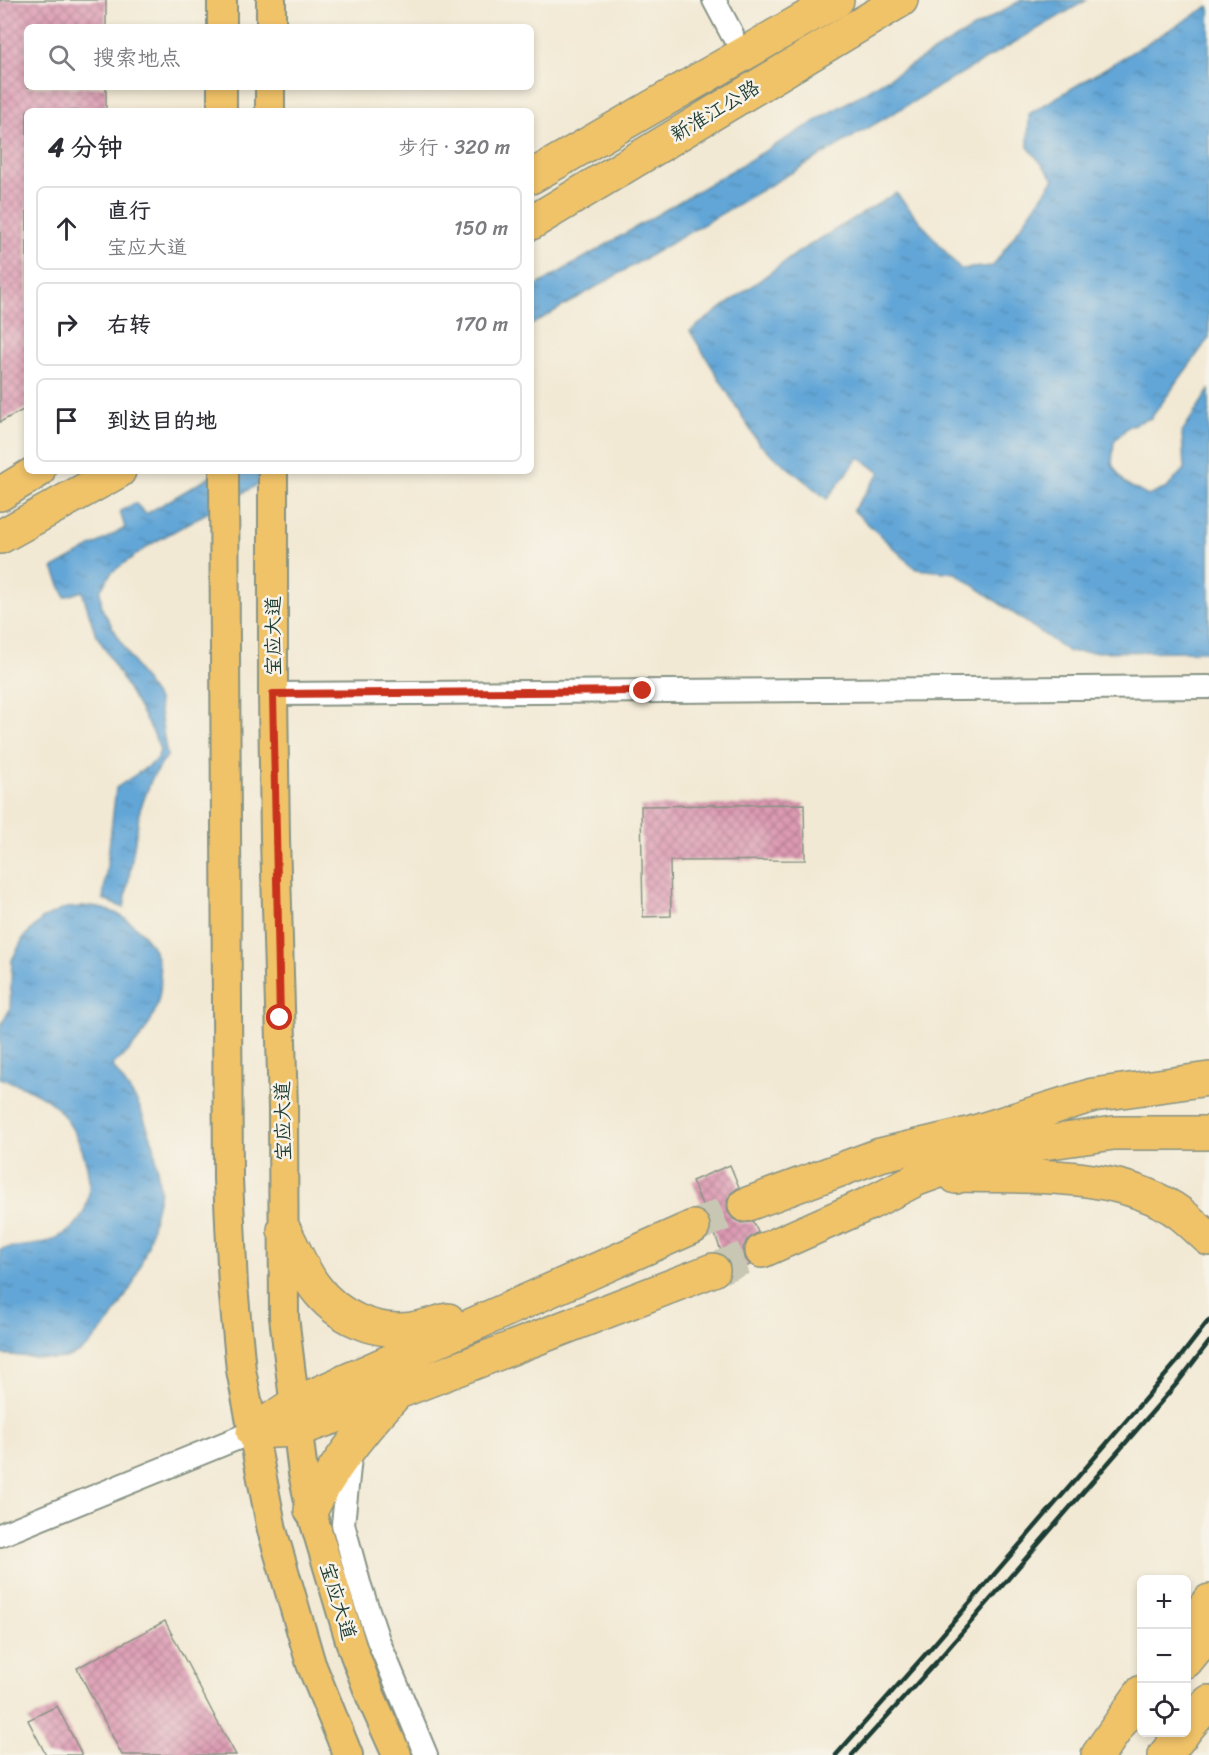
<!DOCTYPE html>
<html lang="zh">
<head>
<meta charset="utf-8">
<style>
	:root { --surface:#fff; --page:#f2f2f3; --text:#2b2b33; --muted:#7c7c81; --line:#e1e1e2 }
	body { margin:0; font-family:Sriracha,"LXGW WenKai TC",sans-serif; background:var(--page); color:var(--text) }
	.controls { position:absolute; right:18px; bottom:18px; display:grid; overflow:hidden; border-radius:9px; box-shadow:0 3px 9px #0003 }
	.controls button { width:54px; height:54px; display:grid; place-items:center; padding:0; border:0; border-bottom:2px solid var(--line); background:var(--surface); color:var(--text); font:30px sans-serif }
	.stop { position:absolute; width:18px; height:18px; margin:-14px; border:4px solid #c8321e; border-radius:50%; background:#fff }
	.stop.end { background:#c8321e; border-color:#fff; box-shadow:0 2px 6px #0008 }
	.list { margin:0; padding:0; list-style:none }
	h2 { display:flex; justify-content:space-between; align-items:center; height:78px; margin:0; padding:0 24px; font-size:26px }
	h2 small { font-size:20px; font-weight:400; color:var(--muted) }
	.list li { display:grid; grid-template-columns:39px 1fr auto; gap:18px; align-items:center; box-sizing:border-box; height:84px; margin:0 12px 12px; padding:0 12px; border:2px solid var(--line); border-radius:9px }
	.list b { display:block; font-size:22px; white-space:nowrap }
	.list p { margin:0; font-size:20px; white-space:nowrap; color:var(--muted) }
	.list em { font-size:20px; font-style:normal; color:var(--muted) }
	.icon { flex:none; width:33px; height:33px; fill:none; stroke:currentColor; stroke-width:2; stroke-linecap:round; stroke-linejoin:round }
	.map { position:relative; flex:none; width:1209px; height:1755px; overflow:hidden }
	.search { position:absolute; background:var(--surface); box-shadow:0 3px 9px #0003; left:24px; top:24px; width:510px; height:66px; display:flex; align-items:center; gap:15px; box-sizing:border-box; padding:0 21px; border-radius:9px; color:var(--muted); font-size:22px }
	.panel { position:absolute; background:var(--surface); box-shadow:0 3px 9px #0003; left:24px; top:108px; width:510px; height:366px; border-radius:9px }
	.map>svg:first-child { display:block }
	.water { fill:url(#water-ripples); stroke:#407286; stroke-width:1.5 }
	.building { fill:url(#building-cross-hatch) }
	.lines { fill:none; stroke-linecap:round; stroke-linejoin:round }
	.highway-tunnel { stroke:#c8c7b4; stroke-width:33; stroke-dasharray:33 16; stroke-linecap:butt }
	.minor-casing { stroke:#889384; stroke-width:26 }
	.major-casing { stroke:#889384; stroke-width:32 }
	.highway-casing { stroke:#889384; stroke-width:36 }
	.minor { stroke:#fff; stroke-width:22 }
	.major { stroke:#f1c369; stroke-width:28 }
	.highway { stroke:#f1c369; stroke-width:33 }
	.rail { stroke:#1f3d34; stroke-width:4.5 }
	.route { stroke:#c8321e; stroke-width:8 }
	.labels { text-anchor:middle; dominant-baseline:central; stroke-width:5; stroke-linejoin:round; paint-order:stroke }
	.street-label { font-size:20px; fill:#1f3d34; stroke:#f7f3e8 }
</style>
</head>
<body>
<div class="map">
<svg width="1209" height="1755" viewBox="0 0 1209 1755">
	<defs>
		<pattern id="water-ripples" width="26" height="14" patternUnits="userSpaceOnUse" patternTransform="scale(1.5)"><rect width="26" height="14" fill="#62a6d7"/><path d="M2 4q2-2 4 0t4 0M15 11q2-2 4 0t4 0" fill="none" stroke="#5088af"/></pattern>
		<pattern id="building-cross-hatch" width="8" height="8" patternUnits="userSpaceOnUse" patternTransform="scale(1.5)"><rect width="8" height="8" fill="#dd9ab3"/><path d="M0 0l8 8M0 8l8-8" fill="none" stroke="#b37f92"/></pattern>
	</defs>
	<rect width="100%" height="100%" fill="#f7f3e8"/>
	<filter id="ink" filterUnits="userSpaceOnUse"><feTurbulence type="fractalNoise" baseFrequency=".0167" numOctaves="2"/><feDisplacementMap in="SourceGraphic" scale="12" xChannelSelector="R" yChannelSelector="G"/><feConvolveMatrix kernelMatrix="1 2 1 2 8 2 1 2 1" color-interpolation-filters="sRGB"/></filter>
	<filter id="wash" filterUnits="userSpaceOnUse"><feTurbulence type="fractalNoise" baseFrequency=".008" numOctaves="4" result="noise"/><feDisplacementMap in="SourceGraphic" scale="24" xChannelSelector="R" yChannelSelector="G"/><feGaussianBlur stdDeviation="1.35" result="paint"/><feColorMatrix in="noise" values="0 0 0 0 0 0 0 0 0 0 0 0 0 0 0 0 0 1.4 0 .05"/><feComposite in="paint" operator="in"/></filter>
	<g filter="url(#wash)">
		<rect width="100%" height="100%" fill="#f2e9d4"/>
		<path class="water" d="M1021,0H1087L531,325V289Z
			M1209,6V338L1151,418L1129,426L1114,441L1112,464L1124,483L1148,496L1167,488L1184,469L1182,432L1209,390V651L1069,652L956,573L916,569L853,510L880,473L859,457L827,499L759,444L690,331L800,251L896,193L960,269L993,266L1054,179L1028,147L1029,114Z
			M220,471H282L153,543L112,572L100,590L102,609L140,674L158,700L167,756L152,778L140,810L124,908L103,899L116,788L157,760L160,750L153,732L95,632L82,591L65,597L53,568L125,528L120,511L135,503L146,514Z
			M92,906C101,909 111,910 119,915C184,952 166,1027 112,1065L138,1103L154,1145L160,1191L148,1245L133,1284L111,1320L89,1345L78,1353L65,1358L52,1359L0,1354V1249C19,1246 42,1246 59,1237C110,1212 87,1140 57,1108C42,1093 20,1085 0,1078V1027L10,1009L12,960L24,937L42,919L66,908Z"/>
		<g id="blocks">
			<path class="building" d="M0,0H106V27H27V87H106V111H27V408L0,422Z
				M804,804L805,860L670,861L671,916L643,917L641,806Z
				M730,1165L739,1187L731,1193L727,1201L728,1212L733,1219L741,1223L753,1222L758,1232L747,1240L743,1248L745,1258L750,1265L732,1272L730,1263L722,1254L710,1220L706,1214L692,1181Z
				M165,1621L217,1721L236,1755H122L77,1668Z
				M57,1706L82,1755H46L28,1720Z"/>
		</g>
	</g>
	<g filter="url(#ink)">
		<use href="#blocks" fill-opacity="0" stroke="#889384" stroke-width="1.5"/>
		<g class="lines">
			<path class="highway-tunnel" d="M693,1227L745,1205
				M713,1270L762,1251"/>
			<defs>
				<path id="minor" d="M714,0L732,34
					M273,694L1209,687
					M351,1448L343,1524L359,1583L378,1640L426,1755
					M0,1535L253,1432"/>
				<path id="major" d="M222,0V27
					M271,27V0
					M222,87V111
					M270,111V87
					M224,471L228,1179L233,1286L241,1370L272,1530L311,1664L348,1755
					M273,471V694L275,839L283,1108L284,1317L303,1473L311,1510L352,1647L371,1697L397,1755"/>
				<path id="highway" d="M531,177L837,0
					M531,223L901,0
					M0,494L38,471
					M0,537L119,471
					M956,1177L961,1175C1031,1177 1122,1170 1181,1214C1191,1222 1200,1231 1209,1239
					M745,1205L880,1155L972,1133L1093,1095L1209,1079
					M284,1230C294,1248 302,1270 315,1287C337,1317 375,1334 412,1329C424,1327 436,1323 448,1320
					M762,1251L868,1204L917,1179L956,1165L1029,1145L1114,1133H1209
					M253,1432L297,1430L331,1418L713,1270
					M253,1432L294,1404L693,1227
					M311,1510C332,1467 361,1431 394,1396
					M1186,1631L1209,1601
					M1186,1661L1209,1633
					M1186,1729L1209,1702
					M1098,1755L1142,1692
					M1165,1755L1184,1732"/>
			</defs>
			<use href="#minor" class="minor-casing"/>
			<use href="#major" class="major-casing"/>
			<use href="#highway" class="highway-casing"/>
			<use href="#minor" class="minor"/>
			<use href="#major" class="major"/>
			<use href="#highway" class="highway"/>
			<path class="rail" d="M836,1755L930,1649L1175,1364L1209,1320
				M852,1755L939,1659L1179,1381L1209,1342"/>
		</g>
	</g>
	<g class="lines" filter="url(#ink)">
		<path class="route" d="M280,1018L273,694L643,691"/>
	</g>
	<g class="labels">
		<g class="street-label">
			<text transform="translate(715 111) rotate(-31)">新淮江公路</text>
			<text transform="translate(273 636) rotate(-90)">宝应大道</text>
			<text transform="translate(283 1121) rotate(-91)">宝应大道</text>
			<text transform="translate(338 1601) rotate(73)">宝应大道</text>
		</g>
	</g>
</svg>
<div class="controls">
<button>+</button>
<button>−</button>
<button><svg class="icon" aria-label="locate" viewBox="0 0 24 24"><circle cx="12" cy="12" r="6"/><path d="M12 2v4M12 18v4M2 12h4M18 12h4"/></svg></button>
</div>
<div class="stop" style="left:280px;top:1018px"></div>
<div class="stop end" style="left:643px;top:691px"></div>
<div class="search"><svg class="icon" aria-label="search" viewBox="0 0 24 24"><circle cx="10" cy="10" r="6"/><path d="M15 15l6 6"/></svg>搜索地点</div>
<section class="panel">
<h2>4 分钟<small>步行 · 320 m</small></h2>
<ul class="list">
<li><svg class="icon" aria-label="ahead" viewBox="0 0 24 24"><path d="M12 20V5M6 11l6-6 6 6"/></svg><div><b>直行</b><p>宝应大道</p></div><em>150 m</em></li>
<li><svg class="icon" aria-label="right" viewBox="0 0 24 24"><path d="M7 20v-9h11M14 6l5 5-5 5"/></svg><div><b>右转</b></div><em>170 m</em></li>
<li><svg class="icon" aria-label="arrive" viewBox="0 0 24 24"><path d="M6 21V4h12l-3 4 3 4H6"/></svg><div><b>到达目的地</b></div></li>
</ul>
</section>
</div>
</body>
</html>
